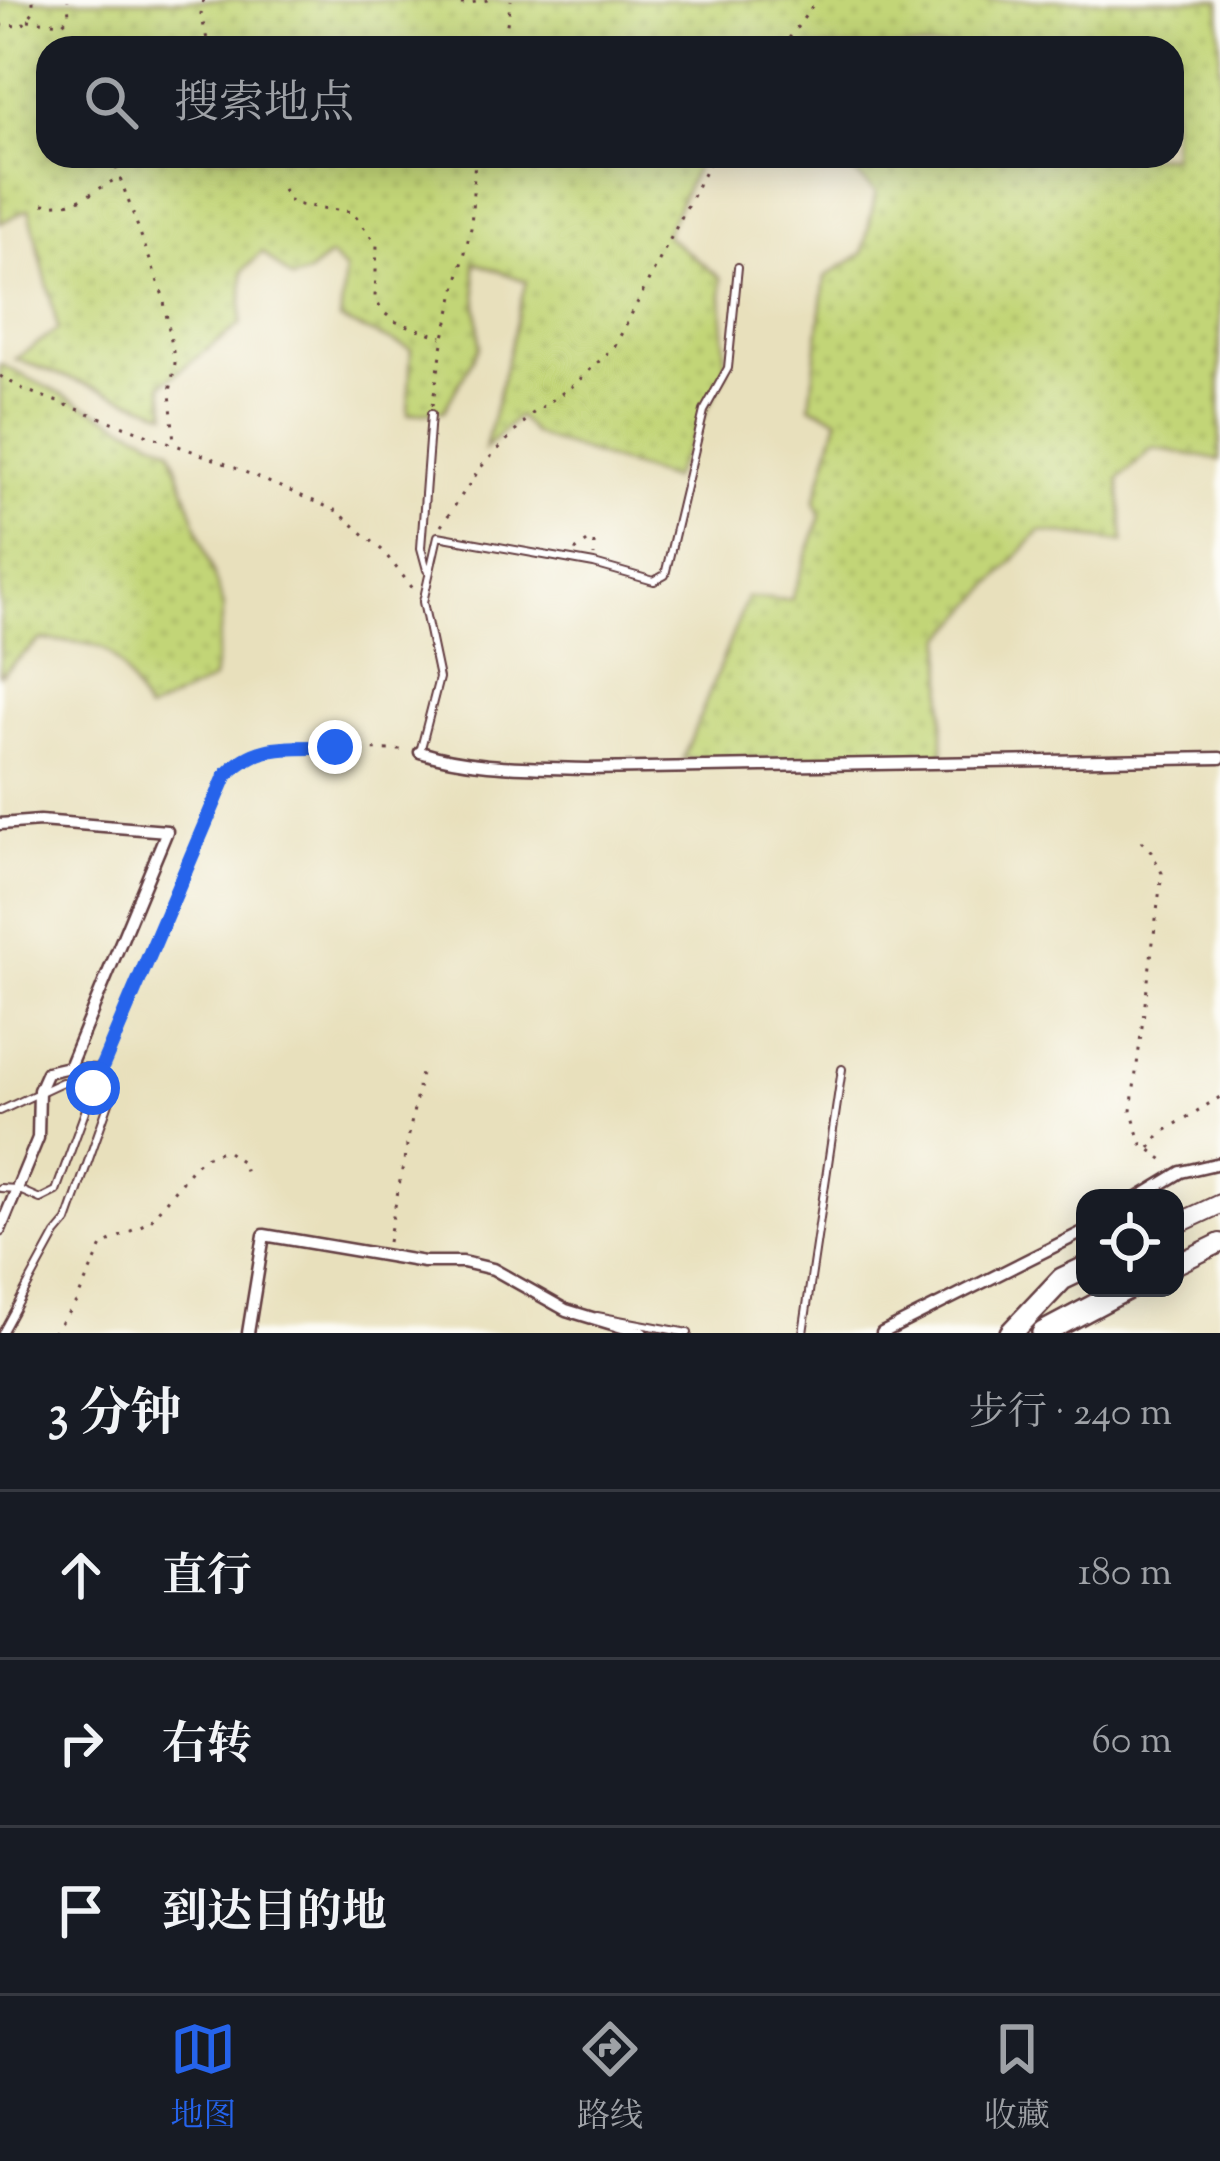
<!DOCTYPE html>
<html lang="zh">
<head>
<meta charset="utf-8">
<style>
	:root { --surface:#171b24; --page:#20242c; --text:#f1f3f6; --muted:#9ea1a6; --line:#363941; --accent:#2563eb }
	body { margin:0; font-family:"Sorts Mill Goudy","Noto Serif SC",serif; background:var(--page); color:var(--text) }
	.controls { position:absolute; right:36px; bottom:36px; display:grid; overflow:hidden; border-radius:24px; box-shadow:0 6px 30px #0003 }
	.controls button { width:108px; height:108px; display:grid; place-items:center; padding:0; border:0; border-bottom:3px solid var(--line); background:var(--surface); color:var(--text); font:60px sans-serif }
	.stop { position:absolute; width:36px; height:36px; margin:-27px; border:9px solid #2563eb; border-radius:50%; background:#fff }
	.stop.end { background:#2563eb; border-color:#fff; box-shadow:0 3px 12px #0008 }
	.list { margin:0; padding:0; list-style:none }
	h2 { display:flex; justify-content:space-between; align-items:center; height:156px; margin:0; padding:0 48px; font-size:51px }
	h2 small { font-size:39px; font-weight:400; color:var(--muted) }
	.list li { display:grid; grid-template-columns:78px 1fr auto; gap:36px; align-items:center; box-sizing:border-box; height:168px; padding:0 48px; border-top:3px solid var(--line) }
	.list b { display:block; font-size:45px; white-space:nowrap }
	.list em { font-size:39px; font-style:normal; color:var(--muted) }
	.icon { flex:none; width:66px; height:66px; fill:none; stroke:currentColor; stroke-width:2; stroke-linecap:round; stroke-linejoin:round }
	.map { position:relative; flex:none; width:1220px; height:1333px; overflow:hidden }
	.search { position:absolute; background:var(--surface); box-shadow:0 6px 30px #0003; left:36px; right:36px; top:36px; height:132px; display:flex; align-items:center; gap:30px; box-sizing:border-box; padding:0 42px; border-radius:36px; color:var(--muted); font-size:45px }
	.sheet { height:660px; background:var(--surface) }
	nav { display:flex; justify-content:space-around; align-items:center; box-sizing:border-box; height:168px; border-top:3px solid var(--line); background:var(--surface); font-size:33px; color:var(--muted) }
	nav a { display:grid; justify-items:center; gap:6px }
	nav .on { color:var(--accent) }
	.map>svg:first-child { display:block }
	.grass { fill:url(#grass-dots); stroke:#867a51; stroke-width:3 }
	.lines { fill:none; stroke-linecap:round; stroke-linejoin:round }
	.lane-casing { stroke:#623c41; stroke-width:10 }
	.street-casing { stroke:#623c41; stroke-width:15 }
	.primary-casing { stroke:#623c41; stroke-width:22 }
	.highway-casing { stroke:#623c41; stroke-width:26 }
	.path { stroke:#623c41; stroke-width:3; stroke-dasharray:3 9; stroke-linecap:butt }
	.lane { stroke:#fff; stroke-width:6 }
	.street { stroke:#fff; stroke-width:10 }
	.primary { stroke:#fff; stroke-width:18 }
	.highway { stroke:#fff; stroke-width:21 }
	.route { stroke:#2563eb; stroke-width:15 }
</style>
</head>
<body>
<div class="map">
<svg width="1220" height="1333" viewBox="0 0 1220 1333">
	<defs>
		<pattern id="grass-dots" width="8" height="8" patternUnits="userSpaceOnUse" patternTransform="scale(3)"><rect width="8" height="8" fill="#c2d577"/><path d="M2 2h.1M6 6h.1" fill="none" stroke="#a8b667" stroke-width="1.8" stroke-linecap="round"/></pattern>
	</defs>
	<rect width="100%" height="100%" fill="#fdfcf7"/>
	<filter id="ink" filterUnits="userSpaceOnUse"><feTurbulence type="fractalNoise" baseFrequency=".00833" numOctaves="2"/><feDisplacementMap in="SourceGraphic" scale="24" xChannelSelector="R" yChannelSelector="G"/><feConvolveMatrix kernelMatrix="1 2 1 2 8 2 1 2 1" color-interpolation-filters="sRGB"/></filter>
	<filter id="wash" filterUnits="userSpaceOnUse"><feTurbulence type="fractalNoise" baseFrequency=".004" numOctaves="4" result="noise"/><feDisplacementMap in="SourceGraphic" scale="48" xChannelSelector="R" yChannelSelector="G"/><feGaussianBlur stdDeviation="2.7" result="paint"/><feColorMatrix in="noise" values="0 0 0 0 0 0 0 0 0 0 0 0 0 0 0 0 0 1.4 0 .05"/><feComposite in="paint" operator="in"/></filter>
	<g filter="url(#wash)">
		<rect width="100%" height="100%" fill="#e8e0bc"/>
		<path class="grass" d="M0,0H1220V460L1153,448L1119,479L1124,542L1040,531L944,638L943,757L683,759L747,598L791,600L821,516L815,502L838,418L810,406L825,277L863,253L876,192L836,156H1172V48H48V156H701L665,235L721,278L726,372L671,479L549,440L533,433L518,416L485,449L526,281L474,262L480,346L444,411L408,414L411,349L340,320L345,270L330,256L307,274L292,279L262,252L243,271L241,324L162,384L167,413L15,359L58,329L29,209L0,223Z
			M0,364L171,448L224,606L213,680L147,712C109,646 118,643 40,640L0,675Z"/>
	</g>
	<g filter="url(#ink)">
		<g class="lines">
			<defs>
				<path id="lane" d="M427,570L421,548L431,414
					M420,752L439,678L423,602L438,536L594,564L654,581L665,575L704,411L728,368L738,267
					M0,1111L62,1082L112,1094L67,1221L56,1234L2,1333
					M0,1188L17,1189L40,1199L56,1191L101,1068L69,1067
					M597,1316L688,1333
					M803,1333L842,1069"/>
				<path id="street" d="M420,752C474,769 531,767 588,769L1220,758
					M0,824L40,821L167,831L69,1067L47,1072L39,1090L38,1138L0,1230
					M1138,1198L1181,1172L1220,1163
					M248,1333L264,1235L424,1262H463L493,1269L566,1310L642,1333
					M882,1333L1085,1231"/>
				<path id="primary" d="M1175,1225L1220,1204
					M1175,1265L1220,1243"/>
				<path id="highway" d="M1011,1333L1062,1279L1085,1268
					M1043,1333L1128,1288"/>
			</defs>
			<use href="#lane" class="lane-casing"/>
			<use href="#street" class="street-casing"/>
			<use href="#primary" class="primary-casing"/>
			<use href="#highway" class="highway-casing"/>
			<path class="path" d="M203,0L201,14L209,48
				M389,0L463,4L488,0
				M28,20L63,23L69,16L68,0
				M0,25L22,26L33,12V0
				M503,48L511,0
				M782,48L817,0
				M112,156L163,296L175,363L170,392L174,443
				M283,189L292,204L352,212L377,245L375,297L381,310L394,321L442,337
				M43,204C80,206 88,194 118,178
				M0,376L25,390L214,459L337,511L382,550L415,591
				M432,406L444,337L471,228L475,156
				M441,526L481,467L532,414L574,385L615,346L713,156
				M575,551L590,540L594,542V556
				M1141,841L1151,851L1162,873L1131,1111L1142,1144L1169,1164
				M105,1061L226,775L243,756L263,749L406,750
				M1150,1148L1161,1133L1220,1097
				M388,1242L422,1068
				M53,1333L76,1302L102,1246L150,1221L193,1167L205,1157L225,1150L242,1162L247,1176"/>
			<use href="#lane" class="lane"/>
			<use href="#street" class="street"/>
			<use href="#primary" class="primary"/>
			<use href="#highway" class="highway"/>
		</g>
	</g>
	<g class="lines" filter="url(#ink)">
		<path class="route" d="M93,1088L226,775C257,741 292,749 335,747"/>
	</g>
</svg>
<div class="controls">
<button><svg class="icon" aria-label="locate" viewBox="0 0 24 24"><circle cx="12" cy="12" r="6"/><path d="M12 2v4M12 18v4M2 12h4M18 12h4"/></svg></button>
</div>
<div class="stop" style="left:93px;top:1088px"></div>
<div class="stop end" style="left:335px;top:747px"></div>
<div class="search"><svg class="icon" aria-label="search" viewBox="0 0 24 24"><circle cx="10" cy="10" r="6"/><path d="M15 15l6 6"/></svg>搜索地点</div>
</div>
<section class="sheet">
<h2>3 分钟<small>步行 · 240 m</small></h2>
<ul class="list">
<li><svg class="icon" aria-label="ahead" viewBox="0 0 24 24"><path d="M12 20V5M6 11l6-6 6 6"/></svg><div><b>直行</b></div><em>180 m</em></li>
<li><svg class="icon" aria-label="right" viewBox="0 0 24 24"><path d="M7 20v-9h11M14 6l5 5-5 5"/></svg><div><b>右转</b></div><em>60 m</em></li>
<li><svg class="icon" aria-label="arrive" viewBox="0 0 24 24"><path d="M6 21V4h12l-3 4 3 4H6"/></svg><div><b>到达目的地</b></div></li>
</ul>
</section>
<nav>
<a class="on"><svg class="icon" aria-label="map" viewBox="0 0 24 24"><path d="M3 6l6-2 6 2 6-2v14l-6 2-6-2-6 2zM9 4v14M15 6v14"/></svg>地图</a>
<a><svg class="icon" aria-label="directions" viewBox="0 0 24 24"><path d="M12 3l9 9-9 9-9-9zM9 14v-3h6M13 9l2 2-2 2"/></svg>路线</a>
<a><svg class="icon" aria-label="saved" viewBox="0 0 24 24"><path d="M7 4h10v16l-5-4-5 4z"/></svg>收藏</a>
</nav>
</body>
</html>
